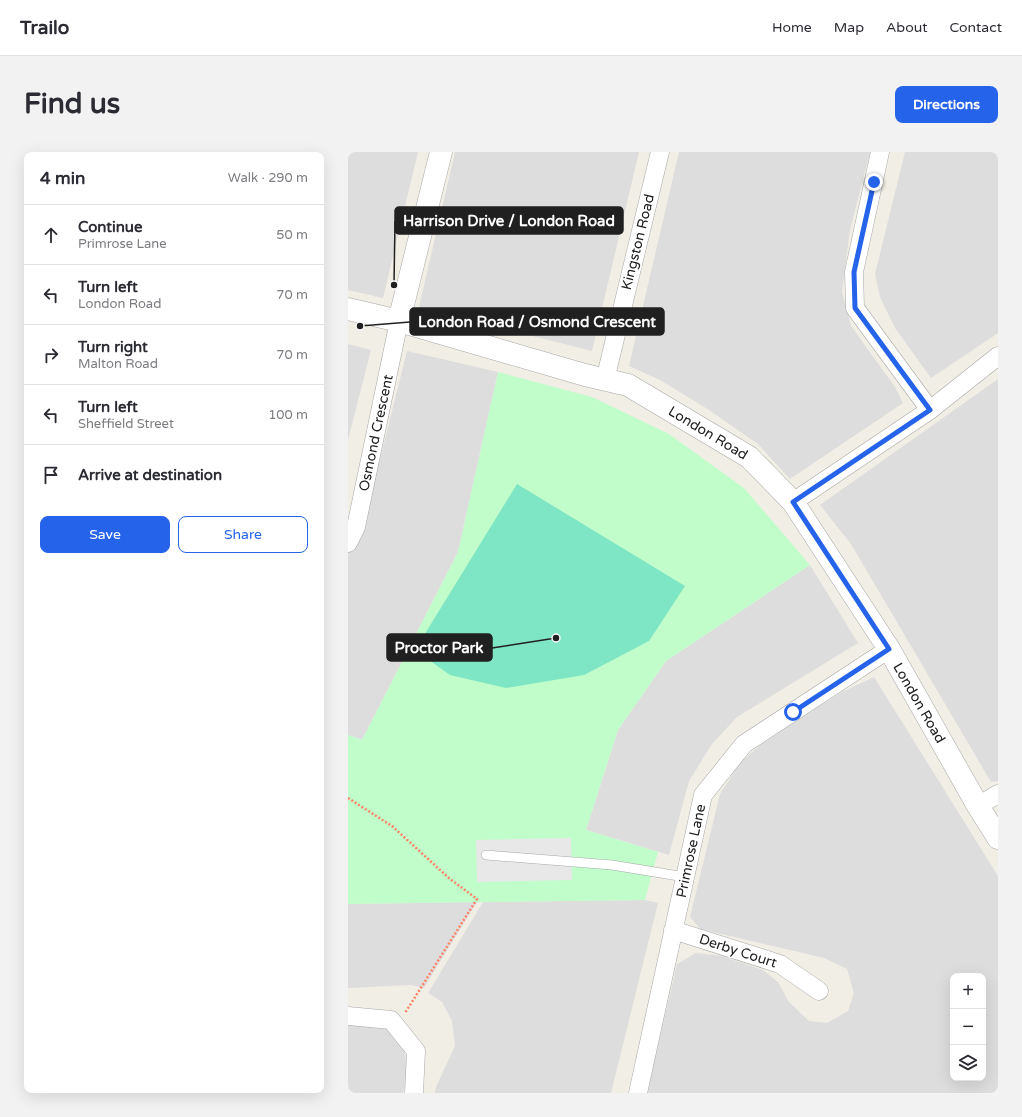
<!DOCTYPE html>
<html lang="en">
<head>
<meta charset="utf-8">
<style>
	:root { --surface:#fff; --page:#f2f2f3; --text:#2b2b33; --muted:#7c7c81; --line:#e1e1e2; --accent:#2563eb }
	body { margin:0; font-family:"Varela Round",sans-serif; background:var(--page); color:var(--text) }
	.controls { position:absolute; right:12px; bottom:12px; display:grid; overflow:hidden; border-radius:8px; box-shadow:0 4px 16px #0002 }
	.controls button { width:36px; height:36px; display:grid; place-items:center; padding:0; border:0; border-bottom:1px solid var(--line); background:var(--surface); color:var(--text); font:20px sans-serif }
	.stop { position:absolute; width:12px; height:12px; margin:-9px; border:3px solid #2563eb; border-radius:50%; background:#fff }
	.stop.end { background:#2563eb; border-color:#fff; box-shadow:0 1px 4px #0008 }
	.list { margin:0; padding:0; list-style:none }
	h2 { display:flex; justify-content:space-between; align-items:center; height:52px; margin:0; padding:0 16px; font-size:17px }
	h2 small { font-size:13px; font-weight:400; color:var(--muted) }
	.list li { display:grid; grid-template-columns:26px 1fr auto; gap:12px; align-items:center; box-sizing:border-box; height:60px; padding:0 16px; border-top:1px solid var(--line) }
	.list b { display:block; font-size:15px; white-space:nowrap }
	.list p { margin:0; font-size:13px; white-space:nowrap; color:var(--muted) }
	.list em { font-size:13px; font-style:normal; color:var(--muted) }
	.actions { display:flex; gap:8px; padding:12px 16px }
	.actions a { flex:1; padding:9px 0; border:1px solid var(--accent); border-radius:8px; text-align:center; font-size:14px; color:var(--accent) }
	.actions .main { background:var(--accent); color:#fff }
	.icon { flex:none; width:22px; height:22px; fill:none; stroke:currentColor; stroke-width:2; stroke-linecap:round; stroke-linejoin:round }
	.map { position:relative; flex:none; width:650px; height:941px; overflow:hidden; border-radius:8px }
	header { display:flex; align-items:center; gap:24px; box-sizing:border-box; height:56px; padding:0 20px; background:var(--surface); border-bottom:1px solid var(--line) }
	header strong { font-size:19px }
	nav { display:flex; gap:22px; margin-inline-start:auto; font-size:14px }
	.intro { display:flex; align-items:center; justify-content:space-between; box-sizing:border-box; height:96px; padding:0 24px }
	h1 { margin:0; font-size:28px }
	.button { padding:10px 18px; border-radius:8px; background:var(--accent); color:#fff; font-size:14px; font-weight:700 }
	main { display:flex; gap:24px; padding:0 24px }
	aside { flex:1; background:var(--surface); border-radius:8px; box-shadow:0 4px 16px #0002 }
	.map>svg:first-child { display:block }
	.residential { fill:#dedddd; fill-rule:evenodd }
	.park { fill:#c0fdca }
	.pitch { fill:#7ee5c5 }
	.parking { fill:#e8e8e8 }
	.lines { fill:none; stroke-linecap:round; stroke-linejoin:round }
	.service-casing { stroke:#a7a7a7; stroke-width:10 }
	.minor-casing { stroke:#a7a7a7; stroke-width:19 }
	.tertiary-casing { stroke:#a7a7a7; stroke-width:23 }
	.path { stroke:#ff8468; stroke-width:2.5; stroke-dasharray:2 2; stroke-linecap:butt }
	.service { stroke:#fff; stroke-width:9 }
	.minor { stroke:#fff; stroke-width:18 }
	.tertiary { stroke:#fff; stroke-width:22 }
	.route { stroke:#2563eb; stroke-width:5 }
	.labels { text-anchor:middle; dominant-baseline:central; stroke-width:3.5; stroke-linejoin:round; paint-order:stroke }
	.street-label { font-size:14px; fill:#202020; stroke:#fff }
	.leader { fill:none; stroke:#202020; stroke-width:1.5 }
	.callout-dot { fill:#202020; stroke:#fff; stroke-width:1.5 }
	.callout { fill:#202020; stroke:#202020; stroke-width:1.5 }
	.callout-label { font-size:15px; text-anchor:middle; font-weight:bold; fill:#fff }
</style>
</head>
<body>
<header>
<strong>Trailo</strong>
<nav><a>Home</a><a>Map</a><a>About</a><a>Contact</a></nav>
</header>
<div class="intro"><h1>Find us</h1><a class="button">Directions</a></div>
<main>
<aside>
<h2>4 min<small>Walk · 290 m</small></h2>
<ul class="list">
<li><svg class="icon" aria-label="ahead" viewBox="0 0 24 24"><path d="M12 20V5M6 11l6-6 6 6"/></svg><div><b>Continue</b><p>Primrose Lane</p></div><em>50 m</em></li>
<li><svg class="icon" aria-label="left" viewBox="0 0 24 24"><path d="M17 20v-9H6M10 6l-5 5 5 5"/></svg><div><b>Turn left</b><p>London Road</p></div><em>70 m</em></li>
<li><svg class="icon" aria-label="right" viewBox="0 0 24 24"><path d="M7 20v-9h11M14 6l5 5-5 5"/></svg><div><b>Turn right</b><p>Malton Road</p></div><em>70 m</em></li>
<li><svg class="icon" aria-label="left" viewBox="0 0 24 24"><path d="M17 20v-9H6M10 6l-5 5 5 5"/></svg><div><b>Turn left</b><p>Sheffield Street</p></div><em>100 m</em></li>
<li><svg class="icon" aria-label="arrive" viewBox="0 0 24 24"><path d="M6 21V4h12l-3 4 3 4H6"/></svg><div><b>Arrive at destination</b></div></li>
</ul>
<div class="actions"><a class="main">Save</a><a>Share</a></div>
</aside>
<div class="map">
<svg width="650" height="941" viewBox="0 0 650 941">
	<rect width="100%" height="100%" fill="#f1eee5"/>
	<path class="residential" d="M0,0H70L35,146L0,138Z
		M107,0H291L244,199L71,155Z
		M331,0H522L502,78L494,140L503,174L547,235L555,251L442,327L410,292L361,258L312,228L281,214Z
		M557,0H650V181L583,226L547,176L532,145L527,122Z
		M0,192L23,198L0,288Z
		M59,199L150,220L110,400L14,588L0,583V398L23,343Z
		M650,227V629L643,630L503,392L472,353Z
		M462,413L510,491L389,565L364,592L341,629L321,703L238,678L270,578L318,509Z
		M526,525L650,724V941H299L329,812L348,801L374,804L415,818L430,830L441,850L461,869L479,871L500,859L506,841L499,817L476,806L352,777L342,765L372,642L392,611L420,586L494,540ZM605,824H635V926H605Z
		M297,748L310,751L263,941H87L88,935L107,894L104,869L94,850L80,841L135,750Z
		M129,750L76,836L63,833L0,836V752Z
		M0,873L39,875L55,891L60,919L55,941H0Z"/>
	<path class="park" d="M150,220L244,245L321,282L396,336L462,413L318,509L270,578L238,678L310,700L297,748L0,752V583L14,588L110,400Z"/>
	<path class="pitch" d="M169,332L337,434L301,489L236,523L158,536L102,523L67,498Z"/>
	<path class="parking" d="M223,686L224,728L129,730L128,688Z"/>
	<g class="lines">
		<defs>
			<path id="service" d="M138,703L264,713L337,725"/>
			<path id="minor" d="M532,0L506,120L507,156L582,258
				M257,228L312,0
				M445,350L582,258L650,204
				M0,391L8,375L51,169
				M630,654L650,642
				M325,778L432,812L471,839
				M0,864L43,868L68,899L66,941
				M290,941L355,643L396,592L541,497"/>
			<path id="tertiary" d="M0,157L51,169L237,223L280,233L401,305L445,350L541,497L630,654L650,686
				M51,169L93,0"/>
		</defs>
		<use href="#service" class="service-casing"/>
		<use href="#minor" class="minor-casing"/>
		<use href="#tertiary" class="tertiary-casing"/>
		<path class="path" d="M0,646L44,674L102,727L129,747L57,861"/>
		<use href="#service" class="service"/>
		<use href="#minor" class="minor"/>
		<use href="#tertiary" class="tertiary"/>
	</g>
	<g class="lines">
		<path class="route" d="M445,560L541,497L445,350L582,258L507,156L506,120L526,30"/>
	</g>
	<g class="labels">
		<g class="street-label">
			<text transform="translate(290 90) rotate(-76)">Kingston Road</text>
			<text transform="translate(28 281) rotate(-78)">Osmond Crescent</text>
			<text transform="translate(360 281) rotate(31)">London Road</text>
			<text transform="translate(571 551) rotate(60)">London Road</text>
			<text transform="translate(343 699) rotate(-78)">Primrose Lane</text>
			<text transform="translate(390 799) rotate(18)">Derby Court</text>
		</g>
	</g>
	<path class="leader" d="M46 133L47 69M12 174L62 170M208 486L144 496"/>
	<g class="callout-dot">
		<circle cx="46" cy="133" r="4"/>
		<circle cx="12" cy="174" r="4"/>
		<circle cx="208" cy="486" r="4"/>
	</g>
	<g class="callout">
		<rect x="47" y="55" width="228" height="27" rx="4"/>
		<rect x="62" y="156" width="254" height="27" rx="4"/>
		<rect x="39" y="482" width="105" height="27" rx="4"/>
	</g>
	<g class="callout-label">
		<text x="161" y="74">Harrison Drive / London Road</text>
		<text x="189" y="175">London Road / Osmond Crescent</text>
		<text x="91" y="501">Proctor Park</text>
	</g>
</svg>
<div class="controls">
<button>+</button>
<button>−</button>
<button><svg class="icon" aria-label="layers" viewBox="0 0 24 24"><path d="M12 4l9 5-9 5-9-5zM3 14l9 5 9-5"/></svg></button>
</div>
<div class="stop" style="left:445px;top:560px"></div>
<div class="stop end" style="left:526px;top:30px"></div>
</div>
</main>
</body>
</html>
